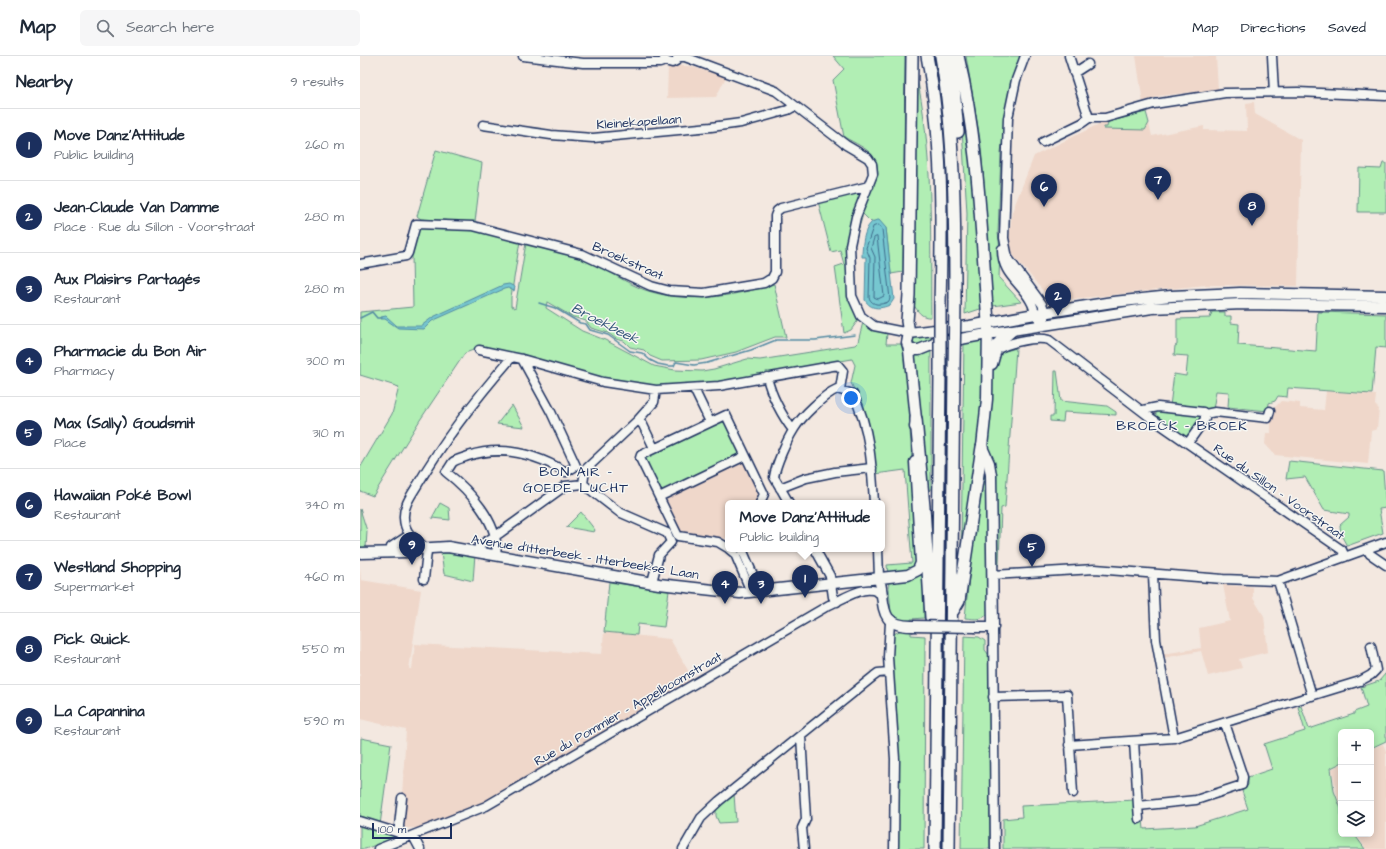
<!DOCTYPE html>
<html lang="en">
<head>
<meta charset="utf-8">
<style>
	:root { --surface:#fff; --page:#f6f6f7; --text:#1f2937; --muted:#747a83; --line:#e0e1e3; --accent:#1b2f5e }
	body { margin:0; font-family:"Architects Daughter",sans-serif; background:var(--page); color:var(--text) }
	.controls { position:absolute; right:12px; bottom:12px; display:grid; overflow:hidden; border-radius:6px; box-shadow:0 2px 10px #0003 }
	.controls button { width:36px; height:36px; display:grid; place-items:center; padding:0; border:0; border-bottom:1px solid var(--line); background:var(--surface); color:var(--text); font:20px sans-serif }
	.scale { position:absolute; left:12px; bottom:10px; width:80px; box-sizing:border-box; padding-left:4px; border:2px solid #1b2f5e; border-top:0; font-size:11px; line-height:14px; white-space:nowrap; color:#1b2f5e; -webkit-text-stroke:3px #f6f6f2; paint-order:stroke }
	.you { position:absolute; left:491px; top:342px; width:14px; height:14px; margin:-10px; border:3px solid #fff; border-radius:50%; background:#1a73e8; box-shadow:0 0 0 6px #1a73e833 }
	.badge { display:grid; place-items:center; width:26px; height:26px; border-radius:50%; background:var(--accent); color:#fff; font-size:13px; font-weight:700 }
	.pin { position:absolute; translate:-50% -33px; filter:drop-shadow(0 1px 2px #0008) }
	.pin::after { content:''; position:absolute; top:21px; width:14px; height:12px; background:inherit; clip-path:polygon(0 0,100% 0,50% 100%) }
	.popup { position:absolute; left:365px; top:444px; width:160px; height:52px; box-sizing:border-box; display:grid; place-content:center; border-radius:6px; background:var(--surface); filter:drop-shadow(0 1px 3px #0005); font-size:13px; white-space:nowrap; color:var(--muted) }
	.popup b { font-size:15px; color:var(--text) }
	.popup::after { content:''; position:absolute; left:50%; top:100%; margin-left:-8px; border:8px solid transparent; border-top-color:var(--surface) }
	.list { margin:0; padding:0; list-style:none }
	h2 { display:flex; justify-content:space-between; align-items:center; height:52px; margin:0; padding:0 16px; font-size:17px }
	h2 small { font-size:13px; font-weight:400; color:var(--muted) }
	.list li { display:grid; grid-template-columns:26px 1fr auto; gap:12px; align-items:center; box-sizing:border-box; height:72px; padding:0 16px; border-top:1px solid var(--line) }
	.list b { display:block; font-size:15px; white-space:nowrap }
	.list p { margin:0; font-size:13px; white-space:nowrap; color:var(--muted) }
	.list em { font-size:13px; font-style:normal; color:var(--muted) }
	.icon { flex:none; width:22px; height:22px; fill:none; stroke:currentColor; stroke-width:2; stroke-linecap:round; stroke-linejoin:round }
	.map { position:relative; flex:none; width:1026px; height:793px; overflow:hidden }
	header { display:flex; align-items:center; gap:24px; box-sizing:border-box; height:56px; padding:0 20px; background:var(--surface); border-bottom:1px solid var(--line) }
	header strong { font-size:19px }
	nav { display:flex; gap:22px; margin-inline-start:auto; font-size:14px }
	.search { width:280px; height:36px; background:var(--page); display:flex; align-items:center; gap:10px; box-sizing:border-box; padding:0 14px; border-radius:6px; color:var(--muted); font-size:15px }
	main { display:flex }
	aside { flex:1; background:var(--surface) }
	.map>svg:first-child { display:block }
	.built { fill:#efd7ca }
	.green { fill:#b1eeb4; stroke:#668e89 }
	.water { fill:#76c7d0; stroke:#528aa2 }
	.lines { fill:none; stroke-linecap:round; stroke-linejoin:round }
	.shore { stroke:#3f6c8c; stroke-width:1 }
	.stream { stroke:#528aa2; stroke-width:1.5 }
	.minor-casing { stroke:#1b2f5e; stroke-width:11 }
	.major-casing { stroke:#1b2f5e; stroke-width:13 }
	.highway-casing { stroke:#1b2f5e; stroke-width:14 }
	.minor { stroke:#f6f6f2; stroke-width:8 }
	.major { stroke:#f6f6f2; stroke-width:10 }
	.highway { stroke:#f6f6f2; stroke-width:11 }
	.major-bridge-casing { stroke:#1b2f5e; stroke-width:13; stroke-linecap:butt }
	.highway-bridge-casing { stroke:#1b2f5e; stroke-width:14; stroke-linecap:butt }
	.major-bridge { stroke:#f6f6f2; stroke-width:10 }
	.highway-bridge { stroke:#f6f6f2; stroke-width:11 }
	.labels { text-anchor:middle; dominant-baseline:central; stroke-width:3; stroke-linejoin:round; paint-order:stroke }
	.street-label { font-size:13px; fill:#1b2f5e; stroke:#f6f6f2 }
	.water-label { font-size:14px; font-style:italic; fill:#32557a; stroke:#f6f6f2 }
	.neighbourhood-label { font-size:14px; letter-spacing:1px; fill:#1b2f5e; stroke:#f6f6f2 }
</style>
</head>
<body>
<header>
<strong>Map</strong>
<div class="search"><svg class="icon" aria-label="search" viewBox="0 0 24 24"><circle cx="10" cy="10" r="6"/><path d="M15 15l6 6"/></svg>Search here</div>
<nav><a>Map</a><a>Directions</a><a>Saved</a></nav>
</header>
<main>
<aside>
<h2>Nearby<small>9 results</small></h2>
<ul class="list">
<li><span class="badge">1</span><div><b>Move Danz’Attitude</b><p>Public building</p></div><em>260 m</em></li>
<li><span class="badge">2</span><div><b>Jean-Claude Van Damme</b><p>Place · Rue du Sillon - Voorstraat</p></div><em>280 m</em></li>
<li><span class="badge">3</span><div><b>Aux Plaisirs Partagés</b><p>Restaurant</p></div><em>280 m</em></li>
<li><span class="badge">4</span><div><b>Pharmacie du Bon Air</b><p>Pharmacy</p></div><em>300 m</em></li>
<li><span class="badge">5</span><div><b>Max (Sally) Goudsmit</b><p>Place</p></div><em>310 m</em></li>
<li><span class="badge">6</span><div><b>Hawaiian Poké Bowl</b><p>Restaurant</p></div><em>340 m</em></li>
<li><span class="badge">7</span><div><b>Westland Shopping</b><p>Supermarket</p></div><em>460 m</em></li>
<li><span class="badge">8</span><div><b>Pick Quick</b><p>Restaurant</p></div><em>550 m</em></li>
<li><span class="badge">9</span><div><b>La Capannina</b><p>Restaurant</p></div><em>590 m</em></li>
</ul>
</aside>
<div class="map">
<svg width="1026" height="793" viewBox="0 0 1026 793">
	<rect width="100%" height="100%" fill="#f3e8e0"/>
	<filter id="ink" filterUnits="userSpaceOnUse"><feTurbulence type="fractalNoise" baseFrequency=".025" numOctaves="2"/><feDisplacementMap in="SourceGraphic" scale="8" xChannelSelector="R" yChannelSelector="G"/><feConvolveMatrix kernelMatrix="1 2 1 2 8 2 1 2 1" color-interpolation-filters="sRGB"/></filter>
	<g filter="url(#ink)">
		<path class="built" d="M776,0H856L858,33L799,40L783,47Z
			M308,10H329L366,21L356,41L307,42Z
			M894,46L895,58L941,84L938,230L846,229L694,245L689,242L648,193L652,156L674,100L737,69L786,56L792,80L844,70V74L887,75L886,47Z
			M966,335L1016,339L1015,349L1019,353L1017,373L1011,375L1008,408L915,399L905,388L906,377H911V351H915L921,345L940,347V352L964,354Z
			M382,406L385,407L399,436V440L396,447H368V481L363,483L321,477L305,445L306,442Z
			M0,513L1,524L61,534L49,613H52L55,588L242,598L244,576L310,583L333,623L117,750L59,772H40L46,674L0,663Z
			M863,529L893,531V542L904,560L908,596L879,603L882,612L848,620L841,595L803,602L802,598L841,592L839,572L870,565Z
			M1023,688L1026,695V793H1006L996,778H1011V693Z
			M981,708V751L977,739L972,713Z"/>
		<path class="green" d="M473,0H545L543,216L531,218L526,172L513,165L511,166L503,158L499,172L486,188L491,247L499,263L491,274L484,277L475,211L484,208L480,194L471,196L458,145L513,131C526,100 508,94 484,81L473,24L484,13Z
			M606,0H661L651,28L641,96L638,177L640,193L639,222L661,246L633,250L621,90Z
			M555,13C574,94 570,178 571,261C561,262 558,255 553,248Z
			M599,21L608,74L623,252L605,258L607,157Z
			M786,56L789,67L785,74L744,73V71H747L748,66Z
			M76,94L122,107L115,166L61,163L57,160Z
			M1023,107H1026V156H998L999,112L1021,113Z
			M59,172L115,174L160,185L151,241V250L155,252L166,187C187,193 208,197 228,205C247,213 265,227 285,234C327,248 372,241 414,228L426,281H415L376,296L341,304L302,305L290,300L284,294L270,291L264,285L256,283L248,277L231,272L226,265L213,261L187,246L186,252L222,275L245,284L294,310L315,314L342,315L354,313L387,303L400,304L495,289L498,286L503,266L513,273L527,277L526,288H543L557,279H571V434H567L561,373L550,374L558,505L564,513V562L551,563V579L565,580L564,793H536L535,655L531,585L534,578L541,574V563L536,562L531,557L527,509L552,507L545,414L515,418L501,348L491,327L495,309L492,303L358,327L296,331L247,323L119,292L105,297L60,364L13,440L0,435V412L32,358L39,331L0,319V256L53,251L52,200Z
			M852,256H865V260H871V267L879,268L878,289L956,295L958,256L1026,258V292L1016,291L1012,338L928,332L927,341L918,340L915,345L909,347L908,355L868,351L869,336L856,335L853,354L810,350L814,318L826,320L828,300L814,299L815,290L817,289V263L850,262Z
			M624,284L639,297L656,292L645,451L641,452L639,509L628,510L629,556C623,565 615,563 605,562L611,499L601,498L604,285Z
			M695,315H697L701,345L747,350L756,356V359L704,356L703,366L690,365V360H694Z
			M152,349L164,371L137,368Z
			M799,354L841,360L842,361L826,382L796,362V357Z
			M364,363L380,398L299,437L283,401Z
			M929,405L1023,415L1026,452L1019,453L1023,477L987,490L981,479L980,469L989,461V458L964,454L945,421L926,423Z
			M80,447L89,452L90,464L72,462Z
			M0,453L7,475L6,492H0Z
			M221,456L235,474L234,476L206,471Z
			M81,497L115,498L113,525L84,518Z
			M249,526L309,535L304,571L278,568L277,579L244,576Z
			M604,580L619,581L625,585V594L629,599L630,793H601Z
			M1026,617V685L1011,692V676H981V707L971,712L974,735L981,753V778H994L1005,793H643V763L662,761L661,750L775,744L776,764H783L784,773L835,770L888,753L882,735L888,729V721L912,713L904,688L945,675L938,651L941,650L949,673L994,658V656L1007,651L1001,631L1019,625Z
			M1,682L31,688L20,769L0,762Z
			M374,738L376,766L359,767L356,760V751Z
			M0,766L34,778V782L5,793H0Z"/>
		<path class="water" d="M519,164L526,172L534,243L530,249C520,253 511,254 505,244L506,201H502C502,189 504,164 519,164Z
			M149,228L155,231L154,235L148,232L144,233L72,265L64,273L38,272L25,263H21V261L26,260L37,270H61L73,261L143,229Z"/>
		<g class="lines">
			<path class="shore" d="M519,169L522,173L530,243L528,246C520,249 513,250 509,242L510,202L506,192L513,171Z
				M517,181L524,240L518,243L514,241L515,201L511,192L514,182Z"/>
			<path class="stream" d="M179,247L195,252L220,267L226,268L230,274L248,279L270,295L282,297L290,304L298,308L308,310H314L316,306L334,309L347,307L391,294L416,284H455L495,279
				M0,262L12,256L17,262H22"/>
			<defs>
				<path id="minor" d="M163,0L223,7H300L305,5
					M665,0L656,24L648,62L644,182L648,202L682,248L685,256L683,269
					M709,0L729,62
					M912,0L914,36
					M304,1L305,5L312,7L316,5L318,0
					M318,1H325L416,35L486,89L508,102L512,108L513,118L496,161L490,189L492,240L501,260L514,270L549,277
					M714,17L728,8
					M123,69L191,79L233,82L351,71L381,67L428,54L435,50
					M683,86L722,67L729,62H745L794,48L865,37L938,36L1026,40
					M642,193C642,218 658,224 670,244C674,250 674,256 678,262
					M0,208L46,200L48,197L56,168L113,170L187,189L222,198L291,230L310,235L344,237L404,227L412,222L415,216V160L417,155L421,152L509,130
					M119,294L162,303L243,326L296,334L359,330L478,309L483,315L480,333
					M635,295C645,287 676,280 689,284L791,362L982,494L985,501
					M407,321C411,339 422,360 433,374
					M334,333L350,366
					M783,354L798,351L843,356L845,358V363L828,387
					M845,358L855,356L908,362L910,355
					M278,364L283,369L294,392
					M420,432L446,422L475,416L512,412
					M299,441L385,400
					M429,447L414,421C416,408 427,384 434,373C441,361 465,338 477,333L493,338C510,372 512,410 514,447
					M368,492L358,486L318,480L280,402L281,399L366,359L404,438L400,447
					M369,493L375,498L389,531L390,536
					M382,493L400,535
					M455,493L470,520L473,541L477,546
					M518,493L519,522
					M1007,493L1010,498L1026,509
					M31,495V491L49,479
					M118,495L119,490L140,477L205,430L223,428
					M136,499C141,468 108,433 86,416C89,413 91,408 93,406C97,403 104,402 108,400C142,389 176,398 206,416L216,410L191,356L162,303
					M632,519L735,513L863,523L918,525L1026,486
					M793,519L796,584L814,682
					M64,523L67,495C58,481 45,482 44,462C43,450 52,438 58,428C85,382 117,341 152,301
					M918,525L952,640
					M292,526L299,499L311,486L307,477L259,456L223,428L225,414L278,364L294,346L296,334
					M530,566L528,601L535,703L534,793
					M633,571L635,793
					M633,641L707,639L713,737
					M441,680L446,763L442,772L444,793
					M774,685L778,750L836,744L882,729L883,721L865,667
					M709,689L814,682L1000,625L1011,619L1016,614L1011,590
					M778,750L779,763
					M0,765L39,777
					M53,780L60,793
					M41,784L39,770L42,742
					M18,793L126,750L469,549C484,543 511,523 523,541
					M323,793L341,762L359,745L514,620L518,617L529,616"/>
				<path id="major" d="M549,294H559L574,288L627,278L792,252L882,248L1026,250
					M632,308L638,287L653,274
					M555,371L556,363L549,294L547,287L549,277L610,270L675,258L753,246L811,240L880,237L1026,240
					M41,495L55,493L88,491L299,528L380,537L548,519L558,514L561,507L555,406
					M0,497L47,496
					M519,522C526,549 517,570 552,570
					M616,571H633L631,419L629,407L622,391L627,343L628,271"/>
				<path id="highway" d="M567,0C583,81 582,166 580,248
					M581,0C595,81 595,163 595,245
					M591,0L598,76
					M598,0C619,87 621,177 628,266
					M549,277L547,265L549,239L552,0
					M556,363L564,451L571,562
					M593,555L599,545L622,391
					M575,793L580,315
					M589,793L594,314"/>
			</defs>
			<use href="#minor" class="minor-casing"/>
			<use href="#major" class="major-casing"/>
			<use href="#highway" class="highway-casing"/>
			<use href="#minor" class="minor"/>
			<use href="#major" class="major"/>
			<use href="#highway" class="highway"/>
			<defs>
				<path id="major-bridge" d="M552,570L616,571"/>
				<path id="highway-bridge" d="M594,314L595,245
					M580,315V248"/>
			</defs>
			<use href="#major-bridge" class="major-bridge-casing"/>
			<use href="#highway-bridge" class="highway-bridge-casing"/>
			<use href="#major-bridge" class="major-bridge"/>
			<use href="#highway-bridge" class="highway-bridge"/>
		</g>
	</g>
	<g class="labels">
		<g class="street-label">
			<text transform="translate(279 66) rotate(-4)">Kleinekapellaan</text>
			<text transform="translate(268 205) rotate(24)">Broekstraat</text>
			<text transform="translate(919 436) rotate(35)">Rue du Sillon - Voorstraat</text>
			<text transform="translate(225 501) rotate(9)">Avenue d'Itterbeek - Itterbeekse Laan</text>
			<text transform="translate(268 653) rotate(-30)">Rue du Pommier - Appelboomstraat</text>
		</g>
		<g class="water-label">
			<text transform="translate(245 268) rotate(27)">Broekbeek</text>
		</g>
		<g class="neighbourhood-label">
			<text x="822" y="370">BROECK - BROEK</text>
			<text x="216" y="416">BON AIR -<tspan x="216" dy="16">GOEDE LUCHT</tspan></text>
		</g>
	</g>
</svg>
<div class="controls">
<button>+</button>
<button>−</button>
<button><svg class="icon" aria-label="layers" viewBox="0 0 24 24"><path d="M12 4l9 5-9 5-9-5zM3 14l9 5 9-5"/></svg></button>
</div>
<div class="scale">100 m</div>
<div class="you"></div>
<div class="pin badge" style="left:445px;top:542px">1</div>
<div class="popup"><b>Move Danz’Attitude</b>Public building</div>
<div class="pin badge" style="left:698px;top:260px">2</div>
<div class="pin badge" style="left:401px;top:548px">3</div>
<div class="pin badge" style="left:365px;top:548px">4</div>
<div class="pin badge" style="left:672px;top:511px">5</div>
<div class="pin badge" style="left:684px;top:151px">6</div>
<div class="pin badge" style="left:798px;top:144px">7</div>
<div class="pin badge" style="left:892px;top:170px">8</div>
<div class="pin badge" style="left:52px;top:509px">9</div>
</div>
</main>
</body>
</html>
